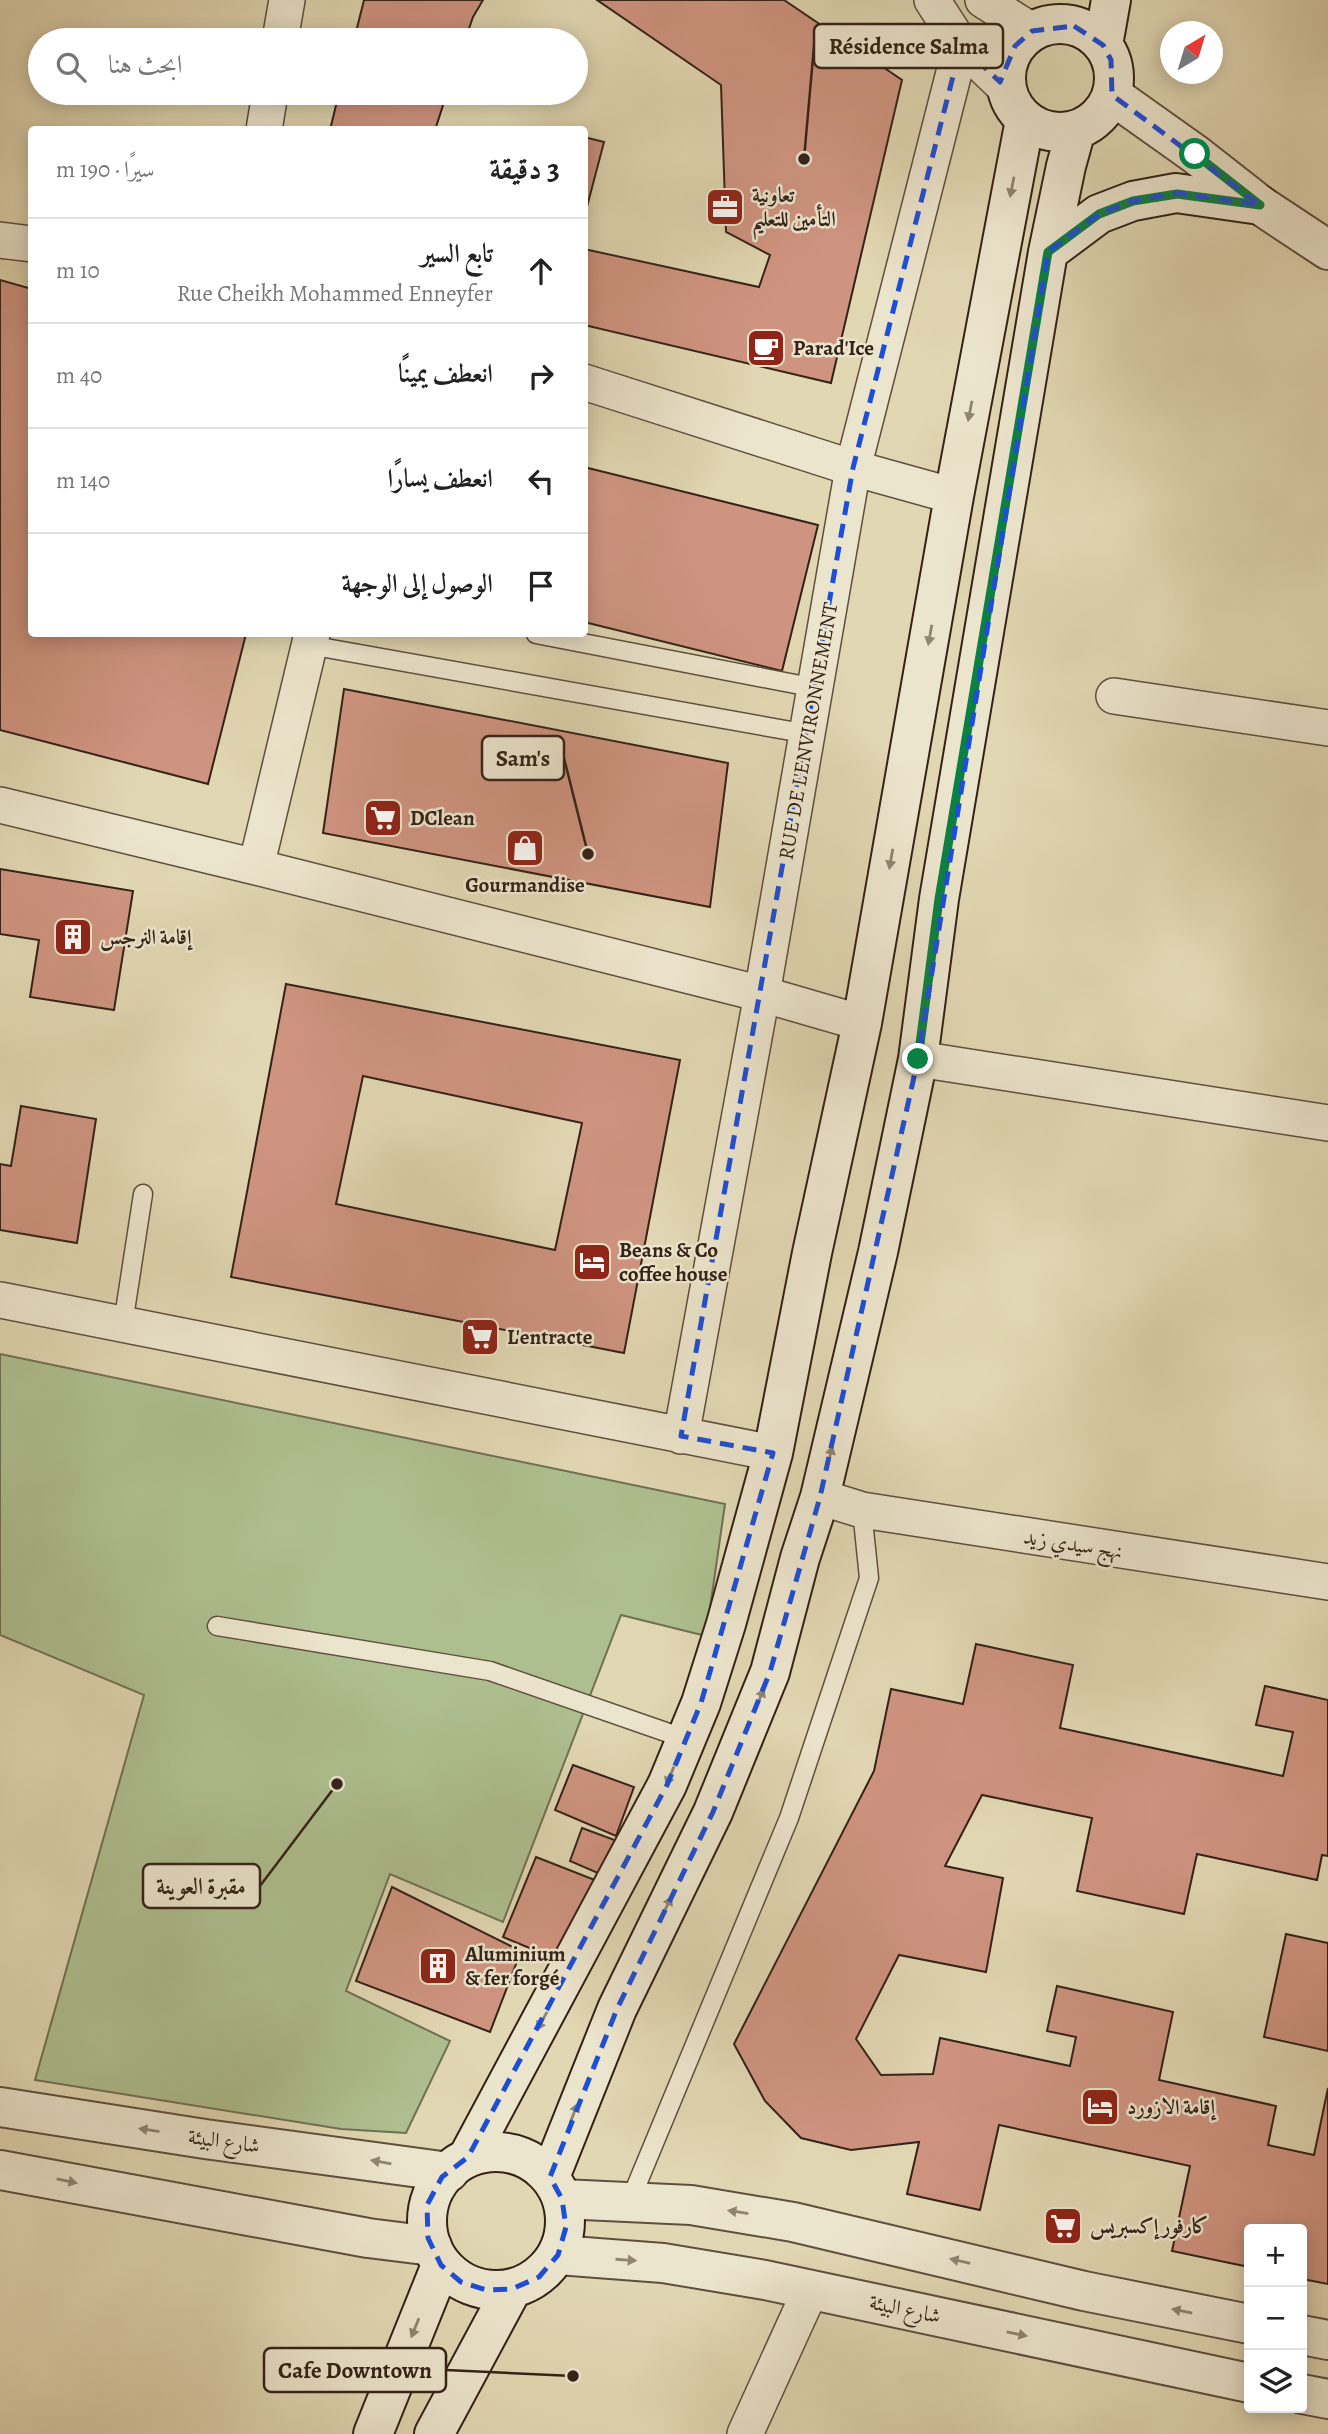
<!DOCTYPE html>
<html lang="ar">
<head>
<meta charset="utf-8">
<style>
	:root { --surface:#fff; --page:#f6f6f6; --text:#222; --muted:#767676; --line:#e0e0e0 }
	body { margin:0; font-family:Alegreya,Amiri,serif; background:var(--page); color:var(--text); direction:rtl }
	.controls { position:absolute; right:21px; bottom:21px; display:grid; overflow:hidden; border-radius:7px; box-shadow:0 4px 18px #0003 }
	.controls button { width:63px; height:63px; display:grid; place-items:center; padding:0; border:0; border-bottom:2px solid var(--line); background:var(--surface); color:var(--text); font:35px sans-serif }
	.compass { position:absolute; left:1160px; top:21px; width:63px; height:63px; border-radius:50%; background:var(--surface); box-shadow:0 4px 18px #0003; rotate:38deg }
	.stop { position:absolute; width:21px; height:21px; margin:-16px; border:5px solid #0b8043; border-radius:50%; background:#fff }
	.stop.end { background:#0b8043; border-color:#fff; box-shadow:0 2px 7px #0008 }
	.list { margin:0; padding:0; list-style:none }
	h2 { display:flex; justify-content:space-between; align-items:center; height:91px; margin:0; padding:0 28px; font-size:30px }
	h2 small { font-size:23px; font-weight:400; color:var(--muted) }
	.list li { display:grid; grid-template-columns:46px 1fr auto; gap:21px; align-items:center; box-sizing:border-box; height:105px; padding:0 28px; border-top:2px solid var(--line) }
	.list b { display:block; font-size:26px; white-space:nowrap }
	.list p { margin:0; font-size:23px; white-space:nowrap; color:var(--muted) }
	.list em { font-size:23px; font-style:normal; color:var(--muted) }
	.icon { flex:none; width:38px; height:38px; fill:none; stroke:currentColor; stroke-width:2; stroke-linecap:round; stroke-linejoin:round }
	.map { position:relative; flex:none; width:1328px; height:2434px; overflow:hidden; direction:ltr }
	.search { position:absolute; background:var(--surface); box-shadow:0 4px 18px #0003; left:28px; top:28px; width:560px; height:77px; display:flex; align-items:center; gap:18px; box-sizing:border-box; padding:0 24px; border-radius:38px; color:var(--muted); font-size:26px }
	.panel { position:absolute; background:var(--surface); box-shadow:0 4px 18px #0003; left:28px; top:126px; width:560px; height:511px; border-radius:7px; direction:rtl }
	.map>svg:first-child { display:block }
	.green { fill:#aebf8f; stroke:#717054; stroke-width:2 }
	.building { fill:#cf9480; stroke:#342218; stroke-width:2; fill-rule:evenodd }
	.lines { fill:none; stroke-linecap:round; stroke-linejoin:round }
	.service-casing { stroke:#5f4f3e; stroke-width:21 }
	.minor-casing { stroke:#5f4f3e; stroke-width:38 }
	.tertiary-casing { stroke:#5f4f3e; stroke-width:42 }
	.secondary-casing { stroke:#342218; stroke-width:42 }
	.service { stroke:#ece5cd; stroke-width:18 }
	.minor { stroke:#ece5cd; stroke-width:35 }
	.tertiary { stroke:#ece5cd; stroke-width:38 }
	.secondary { stroke:#ece5cd; stroke-width:38 }
	.oneway { fill:#908472 }
	.route { stroke:#0b8043; stroke-width:9 }
	.marked { fill:none; stroke:#1d4ed8; stroke-width:5; stroke-dasharray:14 9; stroke-linejoin:round }
	.labels { text-anchor:middle; dominant-baseline:central; stroke-width:5; stroke-linejoin:round; paint-order:stroke }
	.poi-label { font-size:21px; font-weight:bold; fill:#342218; stroke:#ece5cd; text-anchor:start }
	.street-label { font-size:21px; fill:#342218; stroke:#ece5cd }
	.leader { fill:none; stroke:#342218; stroke-width:2.5 }
	.callout-dot { fill:#342218; stroke:#ece5cd; stroke-width:2.5 }
	.callout { fill:#ece5cd; stroke:#342218; stroke-width:2.5 }
	.callout-label { font-size:23px; text-anchor:middle; font-weight:bold; fill:#342218 }
</style>
</head>
<body>
<div class="map">
<svg width="1328" height="2434" viewBox="0 0 1328 2434">
	<rect width="100%" height="100%" fill="#e1d7b2"/>
	<filter id="stains"><feTurbulence type="fractalNoise" baseFrequency=".00286" numOctaves="4"/><feColorMatrix values="0 0 0 0 .2 0 0 0 0 .09 0 0 0 0 .02 0 0 0 .5 -.17"/></filter>
	<radialGradient id="worn" r=".72"><stop offset=".6" stop-color="#630" stop-opacity="0"/><stop offset="1" stop-color="#630" stop-opacity=".3"/></radialGradient>
	<path class="green" d="M0,1354L725,1504L706,1636L621,1615L503,1922L390,1874L346,1991L450,2041L406,2133L341,2129L35,2080L144,1695L0,1635Z"/>
	<path class="building" d="M364,0H483L473,17L465,40H354Z
		M597,0H784L902,80L831,383L584,325V249L759,287L770,255L726,232L721,85Z
		M339,93H447L435,130H330Z
		M584,137L604,142L584,218Z
		M0,280L32,289V634H246L208,784L0,730Z
		M584,467L818,525L782,671L584,622Z
		M344,689L728,763L710,907L323,833Z
		M0,869L133,891L114,1010L30,997L39,940L0,934Z
		M286,984L680,1060L624,1353L231,1277ZM363,1076L582,1123L555,1250L336,1204Z
		M21,1106L96,1119L77,1243L0,1230V1164L11,1166Z
		M976,1644L1073,1665L1060,1728L1283,1776L1293,1732L1256,1725L1265,1686L1328,1700V1856L1322,1855L1317,1880L1197,1854L1184,1914L1077,1891L1092,1818L982,1795L945,1866L1003,1878L986,1972L899,1955L856,2039L881,2075L933,2074L940,2038L1070,2066L1076,2037L1047,2031L1057,1986L1173,2012L1159,2080L1276,2106L1268,2145L1314,2155L1328,2088V2284L1302,2279V2229H1249V2267L1172,2251L1190,2166L999,2125L980,2210L907,2194L919,2142L851,2150L801,2138L765,2101L734,2044L874,1771L891,1689L963,1704Z
		M573,1765L634,1787L616,1836L555,1810Z
		M582,1828L628,1845L614,1880L570,1861Z
		M536,1857L605,1884L561,1961L503,1937Z
		M392,1887L521,1951L490,2032L356,1981Z
		M1286,1934L1328,1943V2051L1264,2037Z"/>
	<g class="lines">
		<defs>
			<path id="service" d="M536,634L816,688
				M309,645L808,734
				M123,1324L143,1194
				M217,1626L490,1671L686,1739
				M630,2201L789,1818L869,1578L862,1510"/>
			<path id="minor" d="M932,0L961,45L1006,88
				M983,0L1032,31
				M280,40L287,0
				M264,130L270,93
				M0,240L32,244
				M584,382L853,468L954,496
				M1114,696L1328,728
				M0,805L256,867L762,994L681,1436
				M256,867L312,634
				M862,1023L762,994L853,468L961,45
				M918,1059L1328,1123
				M0,1300L773,1453
				M820,1497L862,1510L1328,1582
				M745,2434L811,2289"/>
			<path id="tertiary" d="M1112,95L1195,154L1260,205L1328,250
				M0,2107L205,2139L449,2172
				M0,2170L368,2238L432,2246
				M562,2199L691,2205L793,2222L1084,2291L1249,2324
				M558,2255L663,2263L765,2280L1249,2383
				M1302,2335L1328,2340
				M1302,2394L1328,2399"/>
			<path id="secondary" d="M1006 78a54 54 0 1 1 108 0a54 54 0 1 1-108 0Z
				M1103,45L1111,0
				M1048,252L1099,214L1133,201L1176,193L1260,205
				M427 2221a69 69 0 1 1 138 0a69 69 0 1 1-138 0Z
				M468,2157L667,1785L701,1703L726,1624L773,1453L812,1253L862,1023L954,496L1025,120
				M550,2177L617,2009L713,1812L770,1672L800,1558L820,1497L878,1252L918,1059L939,899L1048,252L1066,166L1076,130
				M373,2434L441,2265
				M434,2434L512,2289"/>
		</defs>
		<use href="#service" class="service-casing"/>
		<use href="#minor" class="minor-casing"/>
		<use href="#tertiary" class="tertiary-casing"/>
		<use href="#secondary" class="secondary-casing"/>
		<use href="#service" class="service"/>
		<use href="#minor" class="minor"/>
		<use href="#tertiary" class="tertiary"/>
		<use href="#secondary" class="secondary"/>
	</g>
	<defs><path id="oneway-solid" d="M-6-.8H1V-3.2L6.5 0L1 3.2V.8H-6Z" transform="scale(1.75)"/></defs>
	<g class="oneway">
		<use href="#oneway-solid" transform="translate(1012 187) rotate(101)"/>
		<use href="#oneway-solid" transform="translate(970 411) rotate(101)"/>
		<use href="#oneway-solid" transform="translate(930 635) rotate(100)"/>
		<use href="#oneway-solid" transform="translate(891 859) rotate(100)"/>
		<use href="#oneway-solid" transform="translate(830 1456) rotate(-77)"/>
		<use href="#oneway-solid" transform="translate(760 1698) rotate(-68)"/>
		<use href="#oneway-solid" transform="translate(670 1776) rotate(113)"/>
		<use href="#oneway-solid" transform="translate(667 1906) rotate(-64)"/>
		<use href="#oneway-solid" transform="translate(542 2021) rotate(119)"/>
		<use href="#oneway-solid" transform="translate(574 2113) rotate(-69)"/>
		<use href="#oneway-solid" transform="translate(149 2130) rotate(-171)"/>
		<use href="#oneway-solid" transform="translate(381 2162) rotate(-170)"/>
		<use href="#oneway-solid" transform="translate(67 2181) rotate(11)"/>
		<use href="#oneway-solid" transform="translate(738 2212) rotate(-171)"/>
		<use href="#oneway-solid" transform="translate(626 2260) rotate(4)"/>
		<use href="#oneway-solid" transform="translate(960 2261) rotate(-167)"/>
		<use href="#oneway-solid" transform="translate(1182 2311) rotate(-169)"/>
		<use href="#oneway-solid" transform="translate(415 2328) rotate(112)"/>
		<use href="#oneway-solid" transform="translate(1017 2334) rotate(12)"/>
	</g>
	<g class="lines">
		<path class="route" d="M918,1059L939,899L1048,252L1099,214L1133,201L1177,194L1260,205L1195,154"/>
	</g>
	<path class="marked" d="M1074,26L1103,45L1111,60L1112,95L1260,205L1176,193L1133,201L1099,214L1048,252L918,1059L820,1497L770,1672L713,1812L617,2009L550,2177L562,2199L566,2227L558,2255L539,2277L512,2289L486,2290L461,2282L441,2265L428,2238L427,2205L442,2177L468,2157L667,1785L701,1703L773,1453L681,1436L853,468L961,45L1000,82L1015,46L1032,31Z"/>
	<defs>
		<symbol id="office-square" viewBox="-11 -11 22 22"><rect x="-9" y="-9" width="18" height="18" rx="4" fill="#8f2418" stroke="#ece5cd"/><path d="M-6-3h4V-5.5h4V-3h4V5H-6ZM-1-4.5V-3h2v-1.5ZM-6 0V1H6V0Z" fill="#fff"/></symbol>
		<symbol id="cafe-square" viewBox="-11 -11 22 22"><rect x="-9" y="-9" width="18" height="18" rx="4" fill="#8f2418" stroke="#ece5cd"/><path d="M-5.5-4.5H6V0H3Q3 3.5 0 3.5H-2.5Q-5.5 3.5-5.5 0ZM3-3.2v2h1.7v-2ZM-6 4.5H4V6H-6Z" fill="#fff"/></symbol>
		<symbol id="supermarket-square" viewBox="-11 -11 22 22"><rect x="-9" y="-9" width="18" height="18" rx="4" fill="#8f2418" stroke="#ece5cd"/><path d="M-6-5.5h2.5l.6 2H6L4.5 2H-2.5L-4.4-4H-6ZM-1.5 3.2a1.3 1.3 0 1 0 .1 0ZM3 3.2a1.3 1.3 0 1 0 .1 0Z" fill="#fff"/></symbol>
		<symbol id="shop-square" viewBox="-11 -11 22 22"><rect x="-9" y="-9" width="18" height="18" rx="4" fill="#8f2418" stroke="#ece5cd"/><path d="M-5-2.5h2.3a2.7 3.5 0 0 1 5.4 0H5L5.5 6h-11ZM-1.5-2.5h3a1.5 2.3 0 0 0-3 0Z" fill="#fff"/></symbol>
		<symbol id="building-square" viewBox="-11 -11 22 22"><rect x="-9" y="-9" width="18" height="18" rx="4" fill="#8f2418" stroke="#ece5cd"/><path d="M-4-6H4V6H1V3H-1V6H-4ZM-2.5-4.3h1.7v1.8h-1.7ZM.8-4.3h1.7v1.8H.8ZM-2.5-1h1.7V.8h-1.7ZM.8-1h1.7V.8H.8Z" fill="#fff"/></symbol>
		<symbol id="hotel-square" viewBox="-11 -11 22 22"><rect x="-9" y="-9" width="18" height="18" rx="4" fill="#8f2418" stroke="#ece5cd"/><path d="M-6-4.5h1.5V1H6V5H4.5V3h-9V5H-6ZM-4 0a1.8 1.8 0 1 1 3.6 0ZM.5 0V-2.5h3Q6-2.5 6 0Z" fill="#fff"/></symbol>
	</defs>
	<g fill-rule="evenodd">
		<use href="#office-square" x="703" y="185" width="44" height="44"/>
		<use href="#cafe-square" x="744" y="326" width="44" height="44"/>
		<use href="#supermarket-square" x="361" y="796" width="44" height="44"/>
		<use href="#shop-square" x="503" y="826" width="44" height="44"/>
		<use href="#building-square" x="51" y="915" width="44" height="44"/>
		<use href="#hotel-square" x="570" y="1240" width="44" height="44"/>
		<use href="#supermarket-square" x="458" y="1315" width="44" height="44"/>
		<use href="#building-square" x="416" y="1944" width="44" height="44"/>
		<use href="#hotel-square" x="1078" y="2085" width="44" height="44"/>
		<use href="#supermarket-square" x="1041" y="2204" width="44" height="44"/>
	</g>
	<g class="labels">
		<g class="poi-label">
			<text x="752" y="195">تعاونية<tspan x="752" dy="24">التأمين للتعليم</tspan></text>
			<text x="793" y="348">Parad'Ice</text>
			<text x="410" y="818">DClean</text>
			<text x="525" y="885" text-anchor="middle">Gourmandise</text>
			<text x="100" y="937">إقامة النرجس</text>
			<text x="619" y="1250">Beans &amp; Co<tspan x="619" dy="24">coffee house</tspan></text>
			<text x="507" y="1337">L'entracte</text>
			<text x="465" y="1954">Aluminium<tspan x="465" dy="24">&amp; fer forgé</tspan></text>
			<text x="1127" y="2107">إقامة الازورد</text>
			<text x="1090" y="2226">كارفور إكسبريس</text>
		</g>
		<g class="street-label">
			<text transform="translate(808 731) rotate(-80)">RUE DE L'ENVIRONNEMENT</text>
			<text transform="translate(1073 1544) rotate(9)">نهج سيدي زيد</text>
			<text transform="translate(224 2141) rotate(8)">شارع البيئة</text>
			<text transform="translate(905 2309) rotate(12)">شارع البيئة</text>
		</g>
	</g>
	<path class="leader" d="M804 159L814 46M588 854L564 758M337 1784L260 1886M573 2376L446 2370"/>
	<g class="callout-dot">
		<circle cx="804" cy="159" r="7"/>
		<circle cx="588" cy="854" r="7"/>
		<circle cx="337" cy="1784" r="7"/>
		<circle cx="573" cy="2376" r="7"/>
	</g>
	<g class="callout">
		<rect x="814" y="24" width="189" height="44" rx="7"/>
		<rect x="482" y="736" width="82" height="44" rx="7"/>
		<rect x="143" y="1864" width="117" height="44" rx="7"/>
		<rect x="264" y="2348" width="182" height="44" rx="7"/>
	</g>
	<g class="callout-label">
		<text x="909" y="54">Résidence Salma</text>
		<text x="523" y="766">Sam's</text>
		<text x="201" y="1894">مقبرة العوينة</text>
		<text x="355" y="2378">Cafe Downtown</text>
	</g>
	<rect width="100%" height="100%" filter="url(#stains)"/>
	<rect width="100%" height="100%" fill="url(#worn)"/>
</svg>
<div class="controls">
<button>+</button>
<button>−</button>
<button><svg class="icon" aria-label="layers" viewBox="0 0 24 24"><path d="M12 4l9 5-9 5-9-5zM3 14l9 5 9-5"/></svg></button>
</div>
<svg class="compass" viewBox="-18 -18 36 36"><path d="M0-13l5 13h-10z" fill="#e53935"/><path d="M0 13l5-13h-10z" fill="#767676"/></svg>
<div class="stop" style="left:1195px;top:154px"></div>
<div class="stop end" style="left:918px;top:1059px"></div>
<div class="search"><svg class="icon" aria-label="search" viewBox="0 0 24 24"><circle cx="10" cy="10" r="6"/><path d="M15 15l6 6"/></svg>ابحث هنا</div>
<section class="panel">
<h2>3 دقيقة<small>سيرًا · 190 m</small></h2>
<ul class="list">
<li><svg class="icon" aria-label="ahead" viewBox="0 0 24 24"><path d="M12 20V5M6 11l6-6 6 6"/></svg><div><b>تابع السير</b><p>Rue Cheikh Mohammed Enneyfer</p></div><em>10 m</em></li>
<li><svg class="icon" aria-label="right" viewBox="0 0 24 24"><path d="M7 20v-9h11M14 6l5 5-5 5"/></svg><div><b>انعطف يمينًا</b></div><em>40 m</em></li>
<li><svg class="icon" aria-label="left" viewBox="0 0 24 24"><path d="M17 20v-9H6M10 6l-5 5 5 5"/></svg><div><b>انعطف يسارًا</b></div><em>140 m</em></li>
<li><svg class="icon" aria-label="arrive" viewBox="0 0 24 24"><path d="M6 21V4h12l-3 4 3 4H6"/></svg><div><b>الوصول إلى الوجهة</b></div></li>
</ul>
</section>
</div>
</body>
</html>
